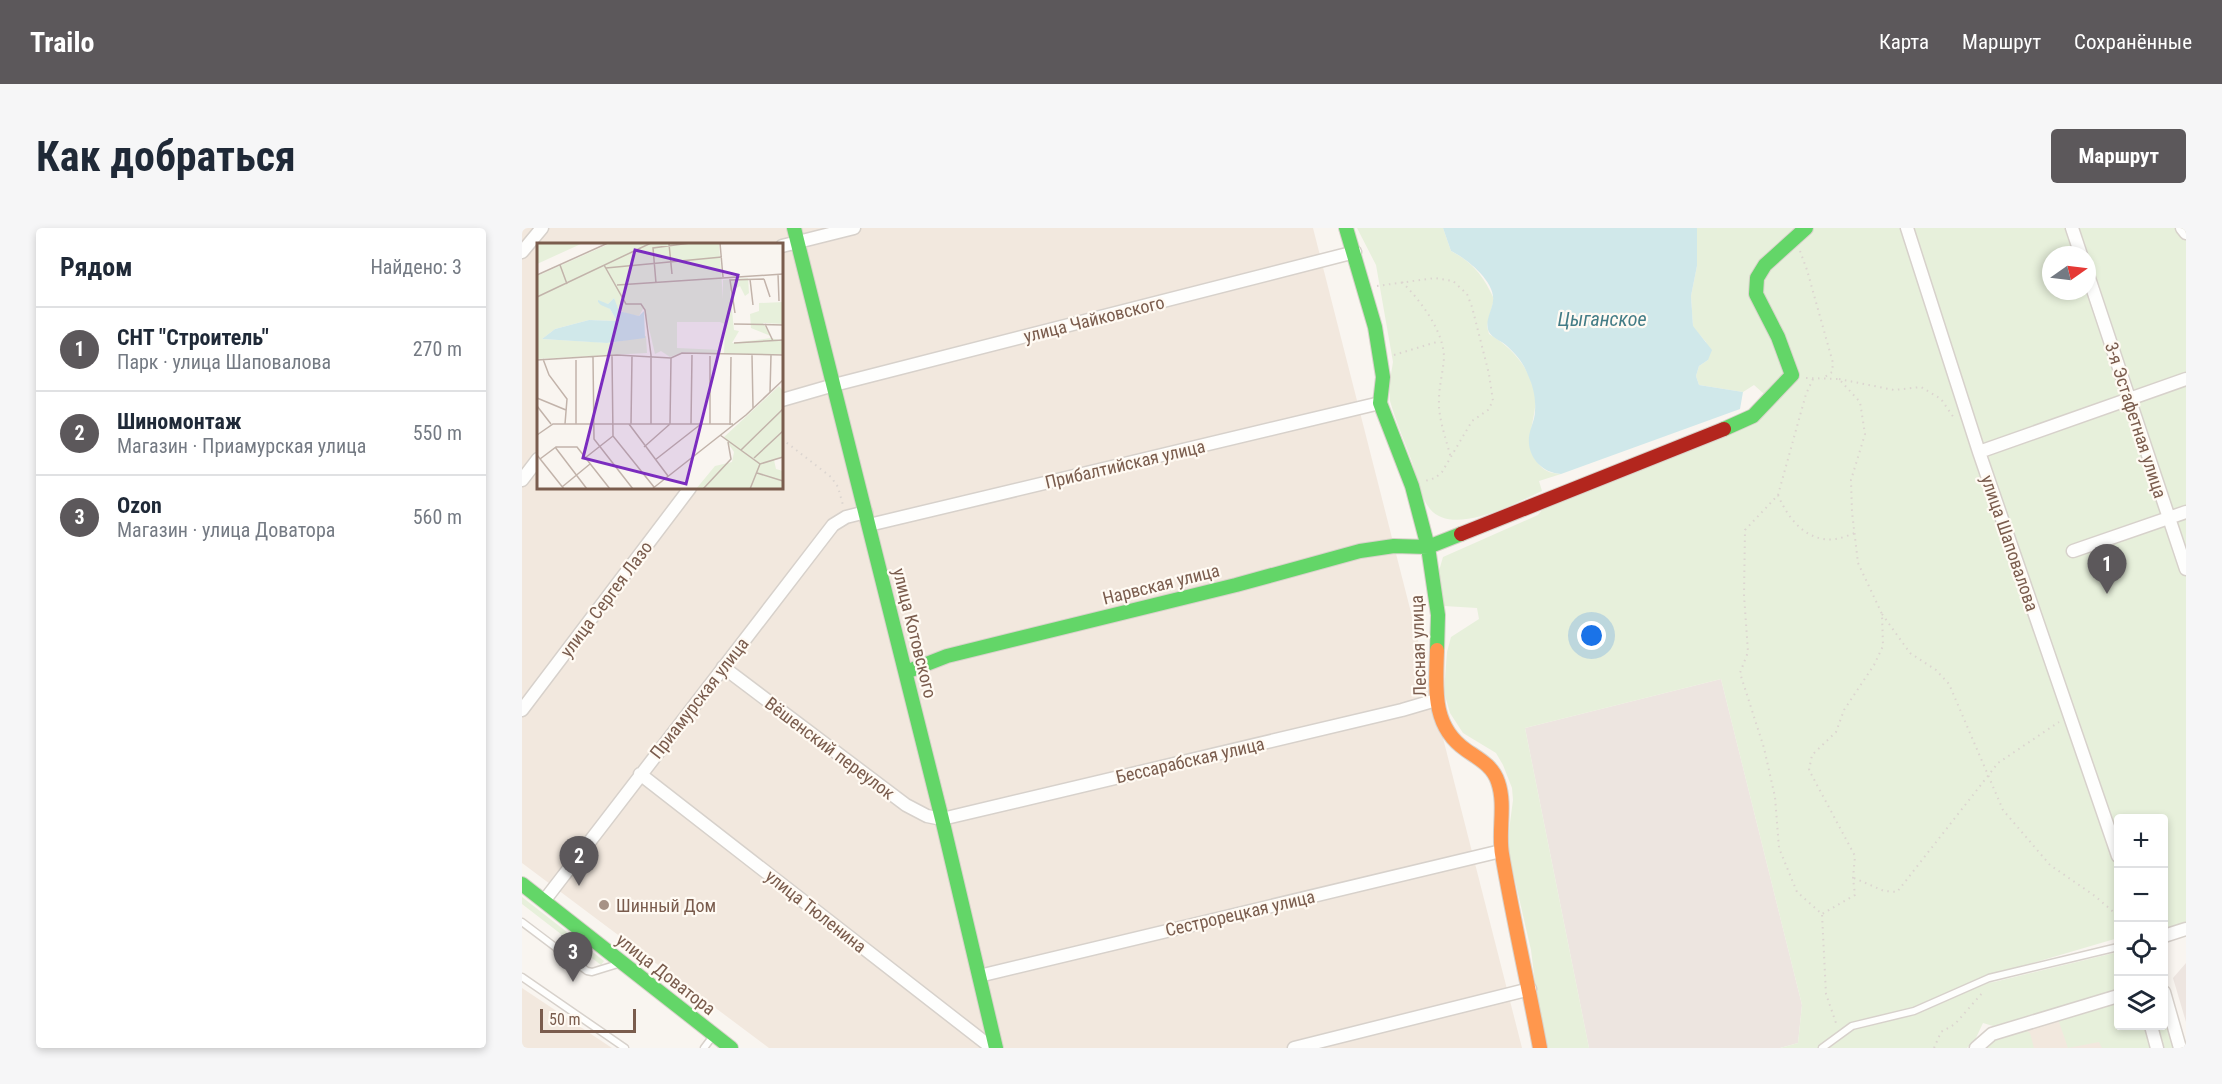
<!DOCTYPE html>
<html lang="ru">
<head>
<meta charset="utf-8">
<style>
	:root { --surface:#fff; --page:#f6f6f7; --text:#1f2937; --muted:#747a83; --line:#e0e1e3; --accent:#5c585b }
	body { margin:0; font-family:"Roboto Condensed",sans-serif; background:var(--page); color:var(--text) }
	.controls { position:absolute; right:18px; bottom:18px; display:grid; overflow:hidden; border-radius:6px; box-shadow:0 3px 9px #0003 }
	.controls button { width:54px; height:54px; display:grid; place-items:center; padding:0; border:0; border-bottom:2px solid var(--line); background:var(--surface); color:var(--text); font:30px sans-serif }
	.compass { position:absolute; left:1520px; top:18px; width:54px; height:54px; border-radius:50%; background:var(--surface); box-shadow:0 3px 9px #0003; rotate:76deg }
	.scale { position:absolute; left:18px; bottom:15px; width:96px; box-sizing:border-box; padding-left:6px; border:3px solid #7a5c4d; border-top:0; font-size:16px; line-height:21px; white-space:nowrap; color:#7a5c4d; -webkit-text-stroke:4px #fffaf3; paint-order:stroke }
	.you { position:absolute; left:1070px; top:408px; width:21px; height:21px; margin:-15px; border:4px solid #fff; border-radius:50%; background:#1a73e8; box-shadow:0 0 0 9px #1a73e833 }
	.badge { display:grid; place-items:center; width:39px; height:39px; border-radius:50%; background:var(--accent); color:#fff; font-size:20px; font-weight:700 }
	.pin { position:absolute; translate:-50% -50px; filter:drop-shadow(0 2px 3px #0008) }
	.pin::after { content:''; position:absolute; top:32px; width:21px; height:18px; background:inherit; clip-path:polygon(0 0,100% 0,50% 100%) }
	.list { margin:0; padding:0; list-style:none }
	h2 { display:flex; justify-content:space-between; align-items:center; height:78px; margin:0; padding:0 24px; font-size:26px }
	h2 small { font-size:20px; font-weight:400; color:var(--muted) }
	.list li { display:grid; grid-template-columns:39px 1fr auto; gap:18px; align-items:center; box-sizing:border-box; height:84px; padding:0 24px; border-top:2px solid var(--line) }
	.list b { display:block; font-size:22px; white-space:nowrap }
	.list p { margin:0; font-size:20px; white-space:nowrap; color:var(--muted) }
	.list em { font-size:20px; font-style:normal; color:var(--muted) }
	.icon { flex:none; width:33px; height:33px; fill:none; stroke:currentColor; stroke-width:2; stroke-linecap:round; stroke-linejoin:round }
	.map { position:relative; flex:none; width:1664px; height:820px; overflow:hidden; border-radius:6px }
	header { display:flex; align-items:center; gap:36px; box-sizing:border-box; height:84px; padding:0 30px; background:var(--accent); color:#fff }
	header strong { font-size:28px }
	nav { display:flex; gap:33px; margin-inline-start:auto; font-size:21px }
	.intro { display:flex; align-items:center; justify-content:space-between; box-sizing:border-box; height:144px; padding:0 36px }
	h1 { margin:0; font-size:42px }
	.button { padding:15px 27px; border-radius:6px; background:var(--accent); color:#fff; font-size:21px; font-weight:700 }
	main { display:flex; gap:36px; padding:0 36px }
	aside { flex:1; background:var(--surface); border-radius:6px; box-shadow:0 3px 9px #0003 }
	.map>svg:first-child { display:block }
	.residential { fill:#f2e8de; fill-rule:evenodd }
	.industrial { fill:#ede5e0 }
	.green { fill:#e7f0db; fill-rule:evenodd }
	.water { fill:#d0e8ea }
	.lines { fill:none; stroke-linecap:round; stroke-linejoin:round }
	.lane-casing { stroke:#d7d1cb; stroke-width:9 }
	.street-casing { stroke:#d7d1cb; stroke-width:15 }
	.fast-casing { stroke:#d9d2cb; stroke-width:16 }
	.slow-casing { stroke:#d9d2cb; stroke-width:16 }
	.jam-casing { stroke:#d9d2cb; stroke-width:16 }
	.path { stroke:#dcd5d0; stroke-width:2; stroke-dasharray:1.5 4.5; stroke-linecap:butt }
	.lane { stroke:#fefefd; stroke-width:6 }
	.street { stroke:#fefefd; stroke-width:12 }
	.fast { stroke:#63d668; stroke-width:14 }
	.slow { stroke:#ff974d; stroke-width:14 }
	.jam { stroke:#b3261e; stroke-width:14 }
	.poi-dot { fill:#a69286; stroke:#fffaf3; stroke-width:2 }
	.labels { text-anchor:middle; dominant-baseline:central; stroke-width:4.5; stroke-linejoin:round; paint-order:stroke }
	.street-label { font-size:18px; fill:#7a5c4d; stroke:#fffaf3 }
	.poi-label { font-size:18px; fill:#7a5c4d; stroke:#fffaf3; text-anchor:start }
	.water-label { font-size:20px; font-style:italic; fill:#437c86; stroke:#fffaf3 }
	.inset-road { fill:none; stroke:#c2b3aa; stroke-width:1.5 }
	.view { fill:#7b2cbf; fill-opacity:0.15; stroke:#7b2cbf; stroke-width:3 }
	.inset-edge { fill:none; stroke:#7a5c4d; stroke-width:3 }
</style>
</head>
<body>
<header>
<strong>Trailo</strong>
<nav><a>Карта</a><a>Маршрут</a><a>Сохранённые</a></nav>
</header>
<div class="intro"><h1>Как добраться</h1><a class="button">Маршрут</a></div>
<main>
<aside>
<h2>Рядом<small>Найдено: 3</small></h2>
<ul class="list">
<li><span class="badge">1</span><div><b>СНТ &quot;Строитель&quot;</b><p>Парк · улица Шаповалова</p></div><em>270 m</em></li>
<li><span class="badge">2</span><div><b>Шиномонтаж</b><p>Магазин · Приамурская улица</p></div><em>550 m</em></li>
<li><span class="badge">3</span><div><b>Ozon</b><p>Магазин · улица Доватора</p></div><em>560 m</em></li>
</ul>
</aside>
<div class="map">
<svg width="1664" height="820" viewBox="0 0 1664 820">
	<rect width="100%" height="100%" fill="#f9f5f0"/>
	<path class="residential" d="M0,0H791L1000,820H247L0,635ZM16,16H260V260H16Z
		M0,760L90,820H0Z
		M1596,774V798L1631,820H1460L1471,810Z"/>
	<path class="industrial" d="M1199,451L1280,777L1276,815L1258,820H1067L1003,500Z
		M1664,735V794L1651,750Z"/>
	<path class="green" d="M835,0H921L929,23C951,34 962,49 972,71L965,98L967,106C990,119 1009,141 1013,167C1016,191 999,213 1015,234C1022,243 1027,245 1039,246L1017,253L1020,263C994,275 931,309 908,281C898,268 895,250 890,234C883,214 874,194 868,173L867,158L871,134L857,54L854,37Z
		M1175,0H1664V698L1642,706V590H1596V710L1453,752L1455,756L1472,754L1596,724V765L1478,797L1471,798L1461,795L1453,812L1445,820H1258L1276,815L1280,777L1199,451L1003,500L1067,820H1025L1015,770L1009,722L985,618L991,572L990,560L981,537L974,525L941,505L928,485L922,464L925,424L929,409L957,391L955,380L922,378L916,346L921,329L1016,287L1025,276L1251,174L1232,157L1221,164L1177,157L1174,148L1177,138L1186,132L1184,114L1171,99L1169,68L1175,38ZM1529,27H1565V63H1529Z
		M0,669L82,733L79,737L0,676Z
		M1596,774V798H1624L1631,820H1580L1577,814L1546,820L1536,791Z
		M1642,786L1652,820H1639L1633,798H1642Z
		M1502,801L1508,805L1512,820H1464L1463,817L1471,810Z"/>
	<path class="water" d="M921,0H1175V38L1169,68L1171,98L1190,122L1186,132L1177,138L1174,148L1177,157L1221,164L1218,181L1039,246C1020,245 1005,229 1007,209C1008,200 1013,192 1013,183C1014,170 1011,158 1006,147C1002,136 994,126 985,118C980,113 970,110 967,104C962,94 970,83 971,73C974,54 944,30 929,23Z"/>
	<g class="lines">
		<defs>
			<path id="lane" d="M0,694L65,743L70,744L96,736
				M0,749L103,820
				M182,820L191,808
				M1300,820L1330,798L1392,783L1467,750L1596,719"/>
			<path id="street" d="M1385,0L1457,224L1596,628
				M1550,0L1559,27
				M1660,0L1664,5
				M260,18L332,0
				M0,24L20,0
				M1565,44L1664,341
				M260,172L312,157L833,24
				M1457,224L1664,151
				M0,252L16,231
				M347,297L858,175
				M1551,323L1664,284
				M201,439L384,577L405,588L420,591L880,482L914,472
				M0,482L168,260
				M118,546L470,820
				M22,673L311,297L324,289L344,284
				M1642,708L1664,701
				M457,748L979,623
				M1642,764L1658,820
				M1629,798L1635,820
				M772,820L1008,761
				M1454,820L1470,806L1596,768"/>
			<path id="fast" d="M272,0L420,591L474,820
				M824,0L853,99L861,149L858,175L890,258L906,319L916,387L915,422
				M1202,201L1231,188L1270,147L1256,109L1234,66L1235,50L1243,37L1284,0
				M384,444L425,428L714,357L838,323L872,318L906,319L939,306
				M0,656L209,820"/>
			<path id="slow" d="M915,422C914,459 909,498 944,522C957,531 971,538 976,554C984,577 976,603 980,626C991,691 1006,755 1018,820"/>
			<path id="jam" d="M939,306L1202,201"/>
		</defs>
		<use href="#lane" class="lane-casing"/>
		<use href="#street" class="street-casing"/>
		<use href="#fast" class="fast-casing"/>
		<use href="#slow" class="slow-casing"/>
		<use href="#jam" class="jam-casing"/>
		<path class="path" d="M1278,23L1285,42L1311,135L1310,144L1300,151
			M880,54C898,72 922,103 922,130C921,144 917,158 917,172C916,191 925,213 929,231
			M855,58L913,50L931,53L945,66L950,79L967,146L971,173L966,182L950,193L920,244L913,250L903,253
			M872,127L918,113
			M1284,150L1317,151L1338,174L1343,206L1329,252L1330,284L1336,335L1360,386L1361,418L1352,437L1322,482L1314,504L1290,527L1287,542L1333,628L1331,650L1333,667L1300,686
			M1291,151L1284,166L1256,267L1223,302L1222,367L1226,424L1218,445L1242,520L1253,569L1257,620L1275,664L1300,686L1304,766L1315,798
			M1317,151L1372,162L1399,159L1419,171L1432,190
			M260,211L309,249L316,259L321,277
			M1256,267C1266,291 1285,315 1314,311C1320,310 1327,307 1333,305
			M1360,386L1388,425L1414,442L1427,456L1481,582L1528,637L1573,668L1596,688
			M1332,650L1362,663L1375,664L1476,535L1537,494
			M1412,820L1419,804L1433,796L1462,763"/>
		<use href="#lane" class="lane"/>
		<use href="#street" class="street"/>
		<use href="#fast" class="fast"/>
		<use href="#slow" class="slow"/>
		<use href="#jam" class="jam"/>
	</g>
	<circle class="poi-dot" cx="82" cy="677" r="6"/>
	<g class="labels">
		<g class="street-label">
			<text transform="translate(572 91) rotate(-14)">улица Чайковского</text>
			<text transform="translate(1614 192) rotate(72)">3-я Эстафетная улица</text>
			<text transform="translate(603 236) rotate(-13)">Прибалтийская улица</text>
			<text transform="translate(1488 315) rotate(71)">улица Шаповалова</text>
			<text transform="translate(639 356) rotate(-14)">Нарвская улица</text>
			<text transform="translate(84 371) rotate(-53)">улица Сергея Лазо</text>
			<text transform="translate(393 405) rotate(76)">улица Котовского</text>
			<text transform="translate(896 418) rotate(-92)">Лесная улица</text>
			<text transform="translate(177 470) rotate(-52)">Приамурская улица</text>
			<text transform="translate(308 520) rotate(37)">Вёшенский переулок</text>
			<text transform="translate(668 532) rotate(-13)">Бессарабская улица</text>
			<text transform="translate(294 683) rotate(38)">улица Тюленина</text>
			<text transform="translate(718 685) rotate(-13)">Сестрорецкая улица</text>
			<text transform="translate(144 746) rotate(38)">улица Доватора</text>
		</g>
		<g class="poi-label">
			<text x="94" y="677">Шинный Дом</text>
		</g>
		<g class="water-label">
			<text x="1080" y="91">Цыганское</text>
		</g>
	</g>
	<g transform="translate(15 15)">
		<rect width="246" height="246" fill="#f9f5f0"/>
		<path d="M0,0H46L0,21ZM74,0H182L186,56V37L211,35L212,50L208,53L203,43L193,48L192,38L197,87L202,88L195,100L234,95L246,98V111H187L188,81L183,79H140V105L184,107L183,112L147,109L133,114L124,108L118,111L107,64L102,73L91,71L79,66L77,55L71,61L61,59L73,66L80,78L52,77L18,86L5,96L74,100L109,93L110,110L0,116V33ZM246,59V81L226,80L234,93L214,85L213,71L222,68V60ZM242,143L246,148V213L237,217L239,226L246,228V246H159L178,223L195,219L197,209L187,194Z" fill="#e7f0db"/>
		<path d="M77,55L82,68L102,73L107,68L108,95L70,100L5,96L18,86L52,77L80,78L73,66L64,62L61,59V57L71,61Z" fill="#d0e8ea"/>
		<path class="inset-road" d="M183,0L186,34M132,1L135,31M23,22L30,41M67,22L89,61H104L108,67L114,112V181M69,25L185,14M241,31L242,58M0,32L71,0M213,36L216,62M227,36L233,54M119,40L116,5L153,0M80,42L246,31M0,54L114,0M198,70L193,37L227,36M197,81L246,82M228,81L236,98M197,100L246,97M75,112L76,193L117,244M215,112L216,165M173,113V181M56,114L57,196L96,246M6,116L12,132L30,156L28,181M0,117L80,112L134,115L145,110L246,112M39,117V181M233,149L234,112M0,155L29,167M0,163L14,181M92,181L131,233M94,181L95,113M154,181L155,112M193,182L194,114M0,192L16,181H196M183,192L223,221L213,246M18,204L50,246M107,204L133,181L134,115M204,207L246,166M0,212L27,246M48,215L76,193M217,215L246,188M3,216L19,204H40L73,246M118,217L164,181M223,221L246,214M220,230L246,238M25,244L53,221M115,246L209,172L246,137M166,246L194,216L191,199"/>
		<path class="view" d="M98,7L201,32L149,241L46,215Z"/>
		<rect width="246" height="246" class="inset-edge"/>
	</g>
</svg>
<div class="controls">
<button>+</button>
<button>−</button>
<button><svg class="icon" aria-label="locate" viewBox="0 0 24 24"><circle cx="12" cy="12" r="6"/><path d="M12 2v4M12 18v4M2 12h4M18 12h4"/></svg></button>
<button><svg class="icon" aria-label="layers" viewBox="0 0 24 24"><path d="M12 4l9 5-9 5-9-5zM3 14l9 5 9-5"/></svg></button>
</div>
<svg class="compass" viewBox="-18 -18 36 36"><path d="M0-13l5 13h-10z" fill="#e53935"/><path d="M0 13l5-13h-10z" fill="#747a83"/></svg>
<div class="scale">50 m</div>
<div class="you"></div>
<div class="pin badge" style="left:1585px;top:366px">1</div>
<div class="pin badge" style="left:57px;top:658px">2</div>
<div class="pin badge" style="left:51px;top:754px">3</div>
</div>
</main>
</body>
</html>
